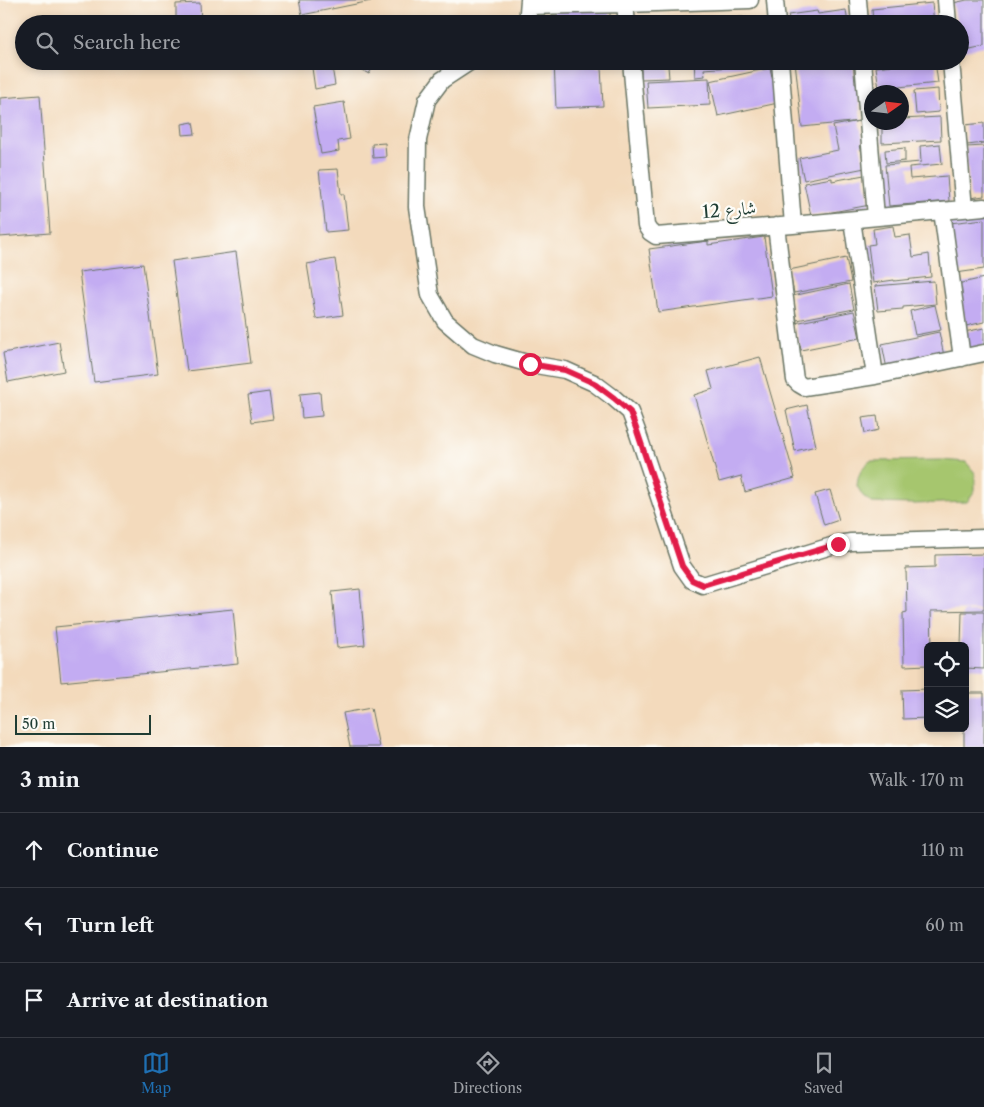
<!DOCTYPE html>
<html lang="en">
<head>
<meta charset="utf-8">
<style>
	:root { --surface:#171b24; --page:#20242c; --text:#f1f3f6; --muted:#9ea1a6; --line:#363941; --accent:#1f6fb2 }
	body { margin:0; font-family:"Libre Caslon Text",Amiri,serif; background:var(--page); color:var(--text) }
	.controls { position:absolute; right:15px; bottom:15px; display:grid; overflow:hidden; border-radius:8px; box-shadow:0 2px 8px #0003 }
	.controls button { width:45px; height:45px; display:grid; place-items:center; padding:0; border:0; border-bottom:1px solid var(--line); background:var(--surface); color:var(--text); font:25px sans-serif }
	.compass { position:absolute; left:864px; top:85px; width:45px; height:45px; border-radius:50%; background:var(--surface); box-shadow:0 2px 8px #0003; rotate:76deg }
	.scale { position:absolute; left:15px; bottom:12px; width:136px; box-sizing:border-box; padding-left:5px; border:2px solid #1f3d34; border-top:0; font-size:14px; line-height:18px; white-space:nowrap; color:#1f3d34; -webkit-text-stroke:4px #fdfcf7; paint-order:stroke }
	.stop { position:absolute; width:15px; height:15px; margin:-11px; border:4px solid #e11d48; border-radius:50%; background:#fff }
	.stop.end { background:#e11d48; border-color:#fff; box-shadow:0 1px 5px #0008 }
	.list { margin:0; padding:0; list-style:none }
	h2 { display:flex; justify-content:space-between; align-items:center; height:65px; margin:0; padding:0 20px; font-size:21px }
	h2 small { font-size:16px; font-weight:400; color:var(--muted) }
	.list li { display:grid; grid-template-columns:32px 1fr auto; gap:15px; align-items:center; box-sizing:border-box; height:75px; padding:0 20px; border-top:1px solid var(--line) }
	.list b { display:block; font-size:19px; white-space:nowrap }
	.list em { font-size:16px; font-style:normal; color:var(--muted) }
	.icon { flex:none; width:28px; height:28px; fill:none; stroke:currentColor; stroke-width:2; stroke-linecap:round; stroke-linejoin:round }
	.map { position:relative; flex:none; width:984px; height:747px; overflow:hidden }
	.search { position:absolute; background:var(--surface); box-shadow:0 2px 8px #0003; left:15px; right:15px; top:15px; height:55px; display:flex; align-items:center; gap:12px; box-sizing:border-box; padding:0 18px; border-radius:28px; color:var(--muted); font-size:19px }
	.sheet { height:290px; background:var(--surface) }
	nav { display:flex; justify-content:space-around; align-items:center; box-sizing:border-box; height:70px; border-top:1px solid var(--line); background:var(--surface); font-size:14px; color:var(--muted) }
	nav a { display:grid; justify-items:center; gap:2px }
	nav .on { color:var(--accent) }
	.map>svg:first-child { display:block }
	.green { fill:#a6c66e; stroke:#628251 }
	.building { fill:#c3acf2 }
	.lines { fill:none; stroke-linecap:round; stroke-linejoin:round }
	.street-casing { stroke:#697464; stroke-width:19 }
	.street { stroke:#fff; stroke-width:16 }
	.route { stroke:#e11d48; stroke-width:6 }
	.labels { text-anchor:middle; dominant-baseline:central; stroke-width:4.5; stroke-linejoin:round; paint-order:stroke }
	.street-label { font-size:18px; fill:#1f3d34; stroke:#fdfcf7 }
</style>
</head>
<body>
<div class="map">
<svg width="984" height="747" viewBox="0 0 984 747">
	<rect width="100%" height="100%" fill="#fdfcf7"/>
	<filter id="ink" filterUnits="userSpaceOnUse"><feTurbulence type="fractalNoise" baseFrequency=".02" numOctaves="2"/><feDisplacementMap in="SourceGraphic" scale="10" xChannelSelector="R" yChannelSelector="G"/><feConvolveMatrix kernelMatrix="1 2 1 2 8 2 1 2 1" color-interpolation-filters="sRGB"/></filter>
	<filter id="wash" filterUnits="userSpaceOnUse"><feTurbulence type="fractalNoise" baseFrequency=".0096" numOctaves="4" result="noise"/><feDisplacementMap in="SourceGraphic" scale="20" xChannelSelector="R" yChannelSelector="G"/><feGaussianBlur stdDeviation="1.12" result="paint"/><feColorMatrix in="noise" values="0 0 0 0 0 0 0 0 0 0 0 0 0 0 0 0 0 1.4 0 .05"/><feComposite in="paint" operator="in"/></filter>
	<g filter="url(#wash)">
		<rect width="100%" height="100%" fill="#f3dabc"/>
		<path class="green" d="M941,460L966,462L975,473V490L967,502L914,504L872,503L863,496L857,486C858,475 861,468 870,461Z"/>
		<g id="blocks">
			<path class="building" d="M299,0H371V1L302,15Z
				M967,0H984V46L961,51L960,24H957L953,3Z
				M200,3L201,24H176V4Z
				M932,3L934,24H873L872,9Z
				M610,8V24H552V11Z
				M846,10L848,24H790L788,15L817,11L818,14Z
				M743,17L744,24H691V21Z
				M311,61H331L335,85L315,89Z
				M359,61H376L369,74L356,67Z
				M554,61H596L597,67H601L603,106L556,108Z
				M641,61H660V66H668L669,78L641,79Z
				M694,61H747V66L704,69L705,76L695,77Z
				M795,61H853L855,84H857L861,121L802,127Z
				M928,61H935L938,83L879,89L876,67Z
				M770,68L778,103L718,116L710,81Z
				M709,78L710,105L648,108L646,81Z
				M938,89L939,112L916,114L914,91Z
				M902,92H903L906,112H902Z
				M40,95L50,233L0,237V98Z
				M344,102L350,139L338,141L339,151L321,154L313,107Z
				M940,117L941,140L882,143V122H902V119Z
				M859,121L864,145H860L865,168L804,180L799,158L838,150L833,126Z
				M193,122L195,134L183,135L182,124Z
				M984,123V143L967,145L965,125Z
				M385,143L386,157L373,158L372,144Z
				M940,144L942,164L909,167L910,179L947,176L949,201L889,206L885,165L921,162L920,146Z
				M984,146V196L970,198L966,147Z
				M905,148V161L886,163L885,150Z
				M338,169L341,194H344L348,230L326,232L319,170Z
				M864,175L870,205L811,216L804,183L832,178V181Z
				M984,219V269L956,273L950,223Z
				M893,226L895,237L910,235L913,257L929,254L931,277L894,281V280L873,283L868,245L875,244L873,229Z
				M764,237L772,296L658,312L649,249L708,241V245Z
				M236,252L251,363L187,371L172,261Z
				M846,258L851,282L794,293L789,270Z
				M335,259L343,315L316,319L307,264Z
				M143,264L158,374L94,382L79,272Z
				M984,278V322L966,326L957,284Z
				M934,281L936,304L903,307V309L878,311L875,286Z
				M849,284L854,309L797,320L792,296Z
				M935,305L941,330L915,335L910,311Z
				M854,311L860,338L801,350L795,323Z
				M984,328V346L968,350L964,332Z
				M939,332L944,356L887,369L882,344Z
				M59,342L64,371L8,382L3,353Z
				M760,357L795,478L745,492L741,476L719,482L694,395L713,389L708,371Z
				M269,392L273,419L252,422L248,395Z
				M320,392L322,416L302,418L300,394Z
				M807,405L816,446L795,451L786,410Z
				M877,416L879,430L865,433L862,418Z
				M830,490L839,520L824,525L815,494Z
				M984,554V610L931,611L932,646H928V665L904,666L903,613L907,612L906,568L935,567V555Z
				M360,589L365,645L337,648L332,592Z
				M233,609L238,664L61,682L55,627Z
				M962,612H984V669L965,668V646H961Z
				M928,689V718L903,719L902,690Z
				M965,693H984V747H964V728H965Z
				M371,708L379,747H350L343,713Z"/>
		</g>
	</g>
	<g filter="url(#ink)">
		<use href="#blocks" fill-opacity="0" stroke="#697464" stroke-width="1"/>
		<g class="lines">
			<defs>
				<path id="street" d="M775,0L777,24
					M858,0L860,24
					M946,0L948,24
					M625,4L627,24
					M529,6L625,4L750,0
					M527,24L529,0
					M471,61L442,80L427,100L418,140L417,207L430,295L445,321L473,345L495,354L530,364L565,370L594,383L614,398L630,412L637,431L682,566L692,580L703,585L838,544L851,542L984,538
					M631,61L646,226L650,232L656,236L793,225L984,207
					M780,61L793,225
					M863,61L876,217
					M951,61L964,209
					M942,211L962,358
					M852,220L875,376
					M776,226L795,380L799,384L804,387L875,376L984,353"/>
			</defs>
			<use href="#street" class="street-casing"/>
			<use href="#street" class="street"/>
		</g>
	</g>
	<g class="lines" filter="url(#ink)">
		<path class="route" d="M530,364L565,370L594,383L614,398L630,412L637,431L682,566L692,580L703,585L838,544"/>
	</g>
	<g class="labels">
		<g class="street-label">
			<text transform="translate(729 210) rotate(-5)">شارع 12</text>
		</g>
	</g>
</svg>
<div class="controls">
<button><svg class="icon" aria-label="locate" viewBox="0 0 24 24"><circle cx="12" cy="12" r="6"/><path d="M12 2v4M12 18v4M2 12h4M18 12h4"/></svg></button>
<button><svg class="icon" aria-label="layers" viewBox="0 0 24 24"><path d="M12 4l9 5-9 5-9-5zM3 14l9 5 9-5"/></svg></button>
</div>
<svg class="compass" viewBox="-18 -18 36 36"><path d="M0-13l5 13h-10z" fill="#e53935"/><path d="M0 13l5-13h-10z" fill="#9ea1a6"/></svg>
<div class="scale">50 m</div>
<div class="stop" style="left:530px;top:364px"></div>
<div class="stop end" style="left:838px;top:544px"></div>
<div class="search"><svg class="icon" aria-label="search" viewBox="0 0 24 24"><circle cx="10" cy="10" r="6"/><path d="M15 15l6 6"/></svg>Search here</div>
</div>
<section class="sheet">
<h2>3 min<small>Walk · 170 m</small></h2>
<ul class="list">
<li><svg class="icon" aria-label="ahead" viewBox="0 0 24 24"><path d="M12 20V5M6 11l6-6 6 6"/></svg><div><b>Continue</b></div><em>110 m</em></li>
<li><svg class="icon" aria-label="left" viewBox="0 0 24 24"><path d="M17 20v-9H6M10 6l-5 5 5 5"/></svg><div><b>Turn left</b></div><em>60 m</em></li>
<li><svg class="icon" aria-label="arrive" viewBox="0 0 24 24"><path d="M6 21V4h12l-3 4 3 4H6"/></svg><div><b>Arrive at destination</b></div></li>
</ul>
</section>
<nav>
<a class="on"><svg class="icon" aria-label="map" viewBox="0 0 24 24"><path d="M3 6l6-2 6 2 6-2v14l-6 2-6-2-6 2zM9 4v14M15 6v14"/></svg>Map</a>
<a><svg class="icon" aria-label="directions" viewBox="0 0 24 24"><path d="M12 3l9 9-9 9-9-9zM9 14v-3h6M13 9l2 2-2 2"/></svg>Directions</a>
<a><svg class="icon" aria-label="saved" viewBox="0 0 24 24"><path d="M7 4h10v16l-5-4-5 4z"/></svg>Saved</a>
</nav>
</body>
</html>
